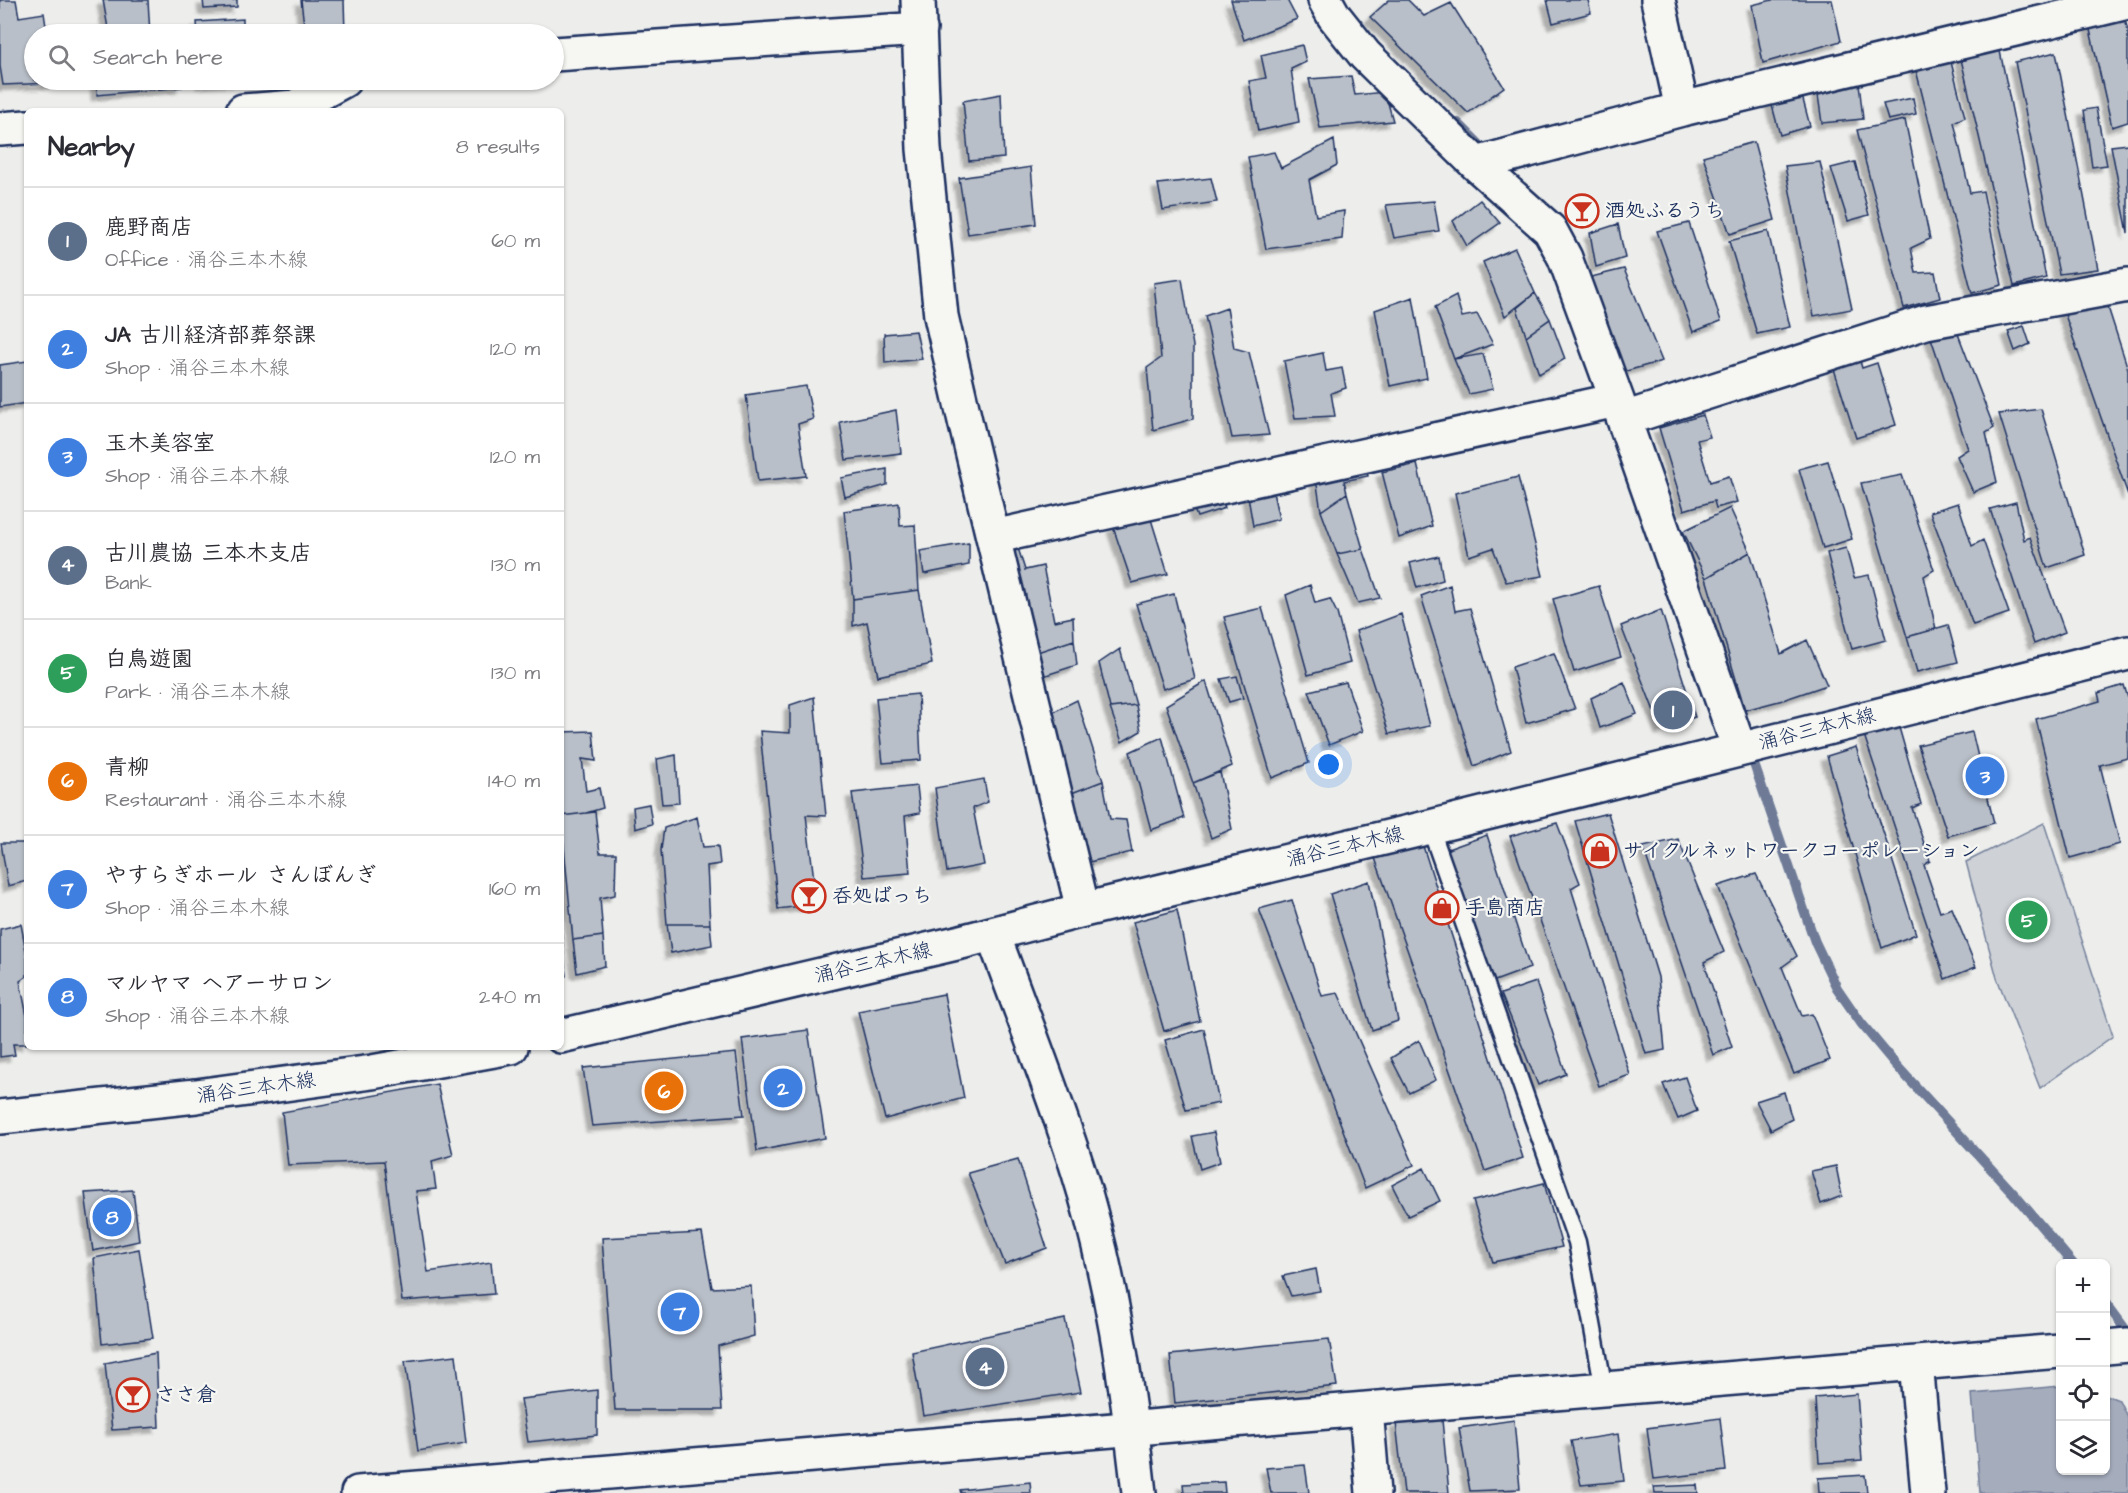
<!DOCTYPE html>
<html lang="en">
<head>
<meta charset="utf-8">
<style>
	:root { --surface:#fff; --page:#f2f2f3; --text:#2b2b33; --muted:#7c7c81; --line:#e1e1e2; --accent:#0b8043 }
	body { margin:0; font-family:"Architects Daughter","Klee One",sans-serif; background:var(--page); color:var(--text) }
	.controls { position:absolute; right:18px; bottom:18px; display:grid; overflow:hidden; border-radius:9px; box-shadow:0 2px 4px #0004 }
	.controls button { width:54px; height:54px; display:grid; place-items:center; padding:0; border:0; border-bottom:2px solid var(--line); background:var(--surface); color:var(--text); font:30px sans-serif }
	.you { position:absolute; left:1329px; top:765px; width:21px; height:21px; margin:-15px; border:4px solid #fff; border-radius:50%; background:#1a73e8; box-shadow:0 0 0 9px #1a73e833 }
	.badge { display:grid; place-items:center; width:39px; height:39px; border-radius:50%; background:var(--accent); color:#fff; font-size:20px; font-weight:700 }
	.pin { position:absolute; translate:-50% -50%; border:3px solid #fff; box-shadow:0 2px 6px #0006 }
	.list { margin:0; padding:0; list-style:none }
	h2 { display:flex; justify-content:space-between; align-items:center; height:78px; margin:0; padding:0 24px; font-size:26px }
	h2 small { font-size:20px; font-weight:400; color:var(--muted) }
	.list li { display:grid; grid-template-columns:39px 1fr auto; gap:18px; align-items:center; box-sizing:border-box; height:108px; padding:0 24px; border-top:2px solid var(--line) }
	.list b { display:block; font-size:22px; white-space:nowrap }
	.list p { margin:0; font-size:20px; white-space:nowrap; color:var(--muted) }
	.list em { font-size:20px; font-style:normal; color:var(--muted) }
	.icon { flex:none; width:33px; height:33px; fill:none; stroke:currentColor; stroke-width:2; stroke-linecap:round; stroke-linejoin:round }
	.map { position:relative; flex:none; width:2128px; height:1493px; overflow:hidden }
	.search { position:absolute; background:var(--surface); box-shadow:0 2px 4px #0004; left:24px; top:24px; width:540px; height:66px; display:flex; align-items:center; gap:15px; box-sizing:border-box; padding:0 21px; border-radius:33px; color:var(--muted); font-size:22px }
	.panel { position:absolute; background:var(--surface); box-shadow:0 2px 4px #0004; left:24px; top:108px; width:540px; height:942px; border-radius:9px }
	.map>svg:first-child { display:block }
	.green { fill:#ced2d7; stroke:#74809a; stroke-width:1.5 }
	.water { fill:#a5acbc; stroke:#6e7a96; stroke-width:1.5 }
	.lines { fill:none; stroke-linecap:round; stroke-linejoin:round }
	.stream { stroke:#6e7a96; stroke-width:10 }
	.building { fill:#b9bfc8; stroke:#1b2f5e; stroke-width:1.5; filter:url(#shadow) }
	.lane-casing { stroke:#1b2f5e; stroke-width:21 }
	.street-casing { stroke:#1b2f5e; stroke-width:38 }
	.secondary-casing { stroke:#1b2f5e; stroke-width:38 }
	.lane { stroke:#f6f6f2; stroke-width:16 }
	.street { stroke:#f6f6f2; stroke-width:33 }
	.secondary { stroke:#f6f6f2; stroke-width:33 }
	.labels { text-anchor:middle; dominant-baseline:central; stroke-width:4.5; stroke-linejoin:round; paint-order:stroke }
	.poi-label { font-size:20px; font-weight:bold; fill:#1b2f5e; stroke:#f6f6f2; text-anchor:start }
	.street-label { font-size:20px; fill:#1b2f5e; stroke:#f6f6f2 }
</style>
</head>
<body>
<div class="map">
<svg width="2128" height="1493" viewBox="0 0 2128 1493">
	<defs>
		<filter id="shadow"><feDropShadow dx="-5.5" dy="5.5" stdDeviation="1.5" flood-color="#0004"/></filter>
	</defs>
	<rect width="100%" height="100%" fill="#edeeec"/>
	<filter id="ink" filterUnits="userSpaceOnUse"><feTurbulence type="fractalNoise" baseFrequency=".0167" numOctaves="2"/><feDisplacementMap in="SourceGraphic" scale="12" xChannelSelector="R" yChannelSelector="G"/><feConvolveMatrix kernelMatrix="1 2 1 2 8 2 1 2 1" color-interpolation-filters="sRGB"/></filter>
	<g filter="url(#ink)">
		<path class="green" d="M2044,823L2113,1036L2040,1088L1997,978L1966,862Z"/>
		<path class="water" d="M2060,1386V1470H2106V1395L2119,1400L2128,1419V1493H1980L1972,1394Z"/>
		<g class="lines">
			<path class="stream" d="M1458,123L1479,144
				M1755,767L1815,942L1837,988L1861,1023L1896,1065L2014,1194L2073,1264
				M2106,1303L2128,1333"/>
		</g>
		<path class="building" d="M0,0H16L19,17L44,13L46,26L59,27L60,34H34V80H53V83L3,85L0,66Z
			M103,0H148L150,34H109Z
			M203,0H237V7L204,9Z
			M301,0H344L345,34H305Z
			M1231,0H1287L1297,19L1244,40Z
			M1389,0H1408L1424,16L1451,3L1504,87L1468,113L1370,17Z
			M1547,0H1588L1591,13L1553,23Z
			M1772,0H1832L1841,41L1763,63L1752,5Z
			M2123,11L2128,31V122L2112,127L2088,21Z
			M243,19V34H198L197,22Z
			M1302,45L1306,62L1291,69L1299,122L1258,131L1249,81L1266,78L1261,55Z
			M1999,46L2046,278L2014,286L1960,55Z
			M2056,52L2098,269L2059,274L2015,62Z
			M1950,58L1965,117L1954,122L1970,193L1983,191L2002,285L1972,293L1915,66Z
			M1351,76L1355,95L1385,92L1393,121L1320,128L1309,79Z
			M96,80H180L182,87L97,95Z
			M202,80H246L202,83Z
			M1859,83L1863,119L1822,123L1817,88Z
			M1801,92L1810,126L1780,135L1770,98Z
			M1001,94L1004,158L969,161L963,101Z
			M1913,98L1916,114L1888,120L1883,104Z
			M2096,108L2107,165L2092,167L2084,110Z
			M1905,120L1930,239L1911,248L1916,273L1935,272L1940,298L1904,308L1857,130Z
			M1334,140L1337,165L1309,180L1316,216L1344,211L1342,239L1266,249L1248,157L1274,152L1281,168Z
			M1754,142L1775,220L1730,234L1703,156Z
			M2128,144V233L2111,146Z
			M1820,162L1852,309L1814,316L1785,166Z
			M1855,162L1869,215L1848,221L1831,168Z
			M1031,167L1036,224L968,234L959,178Z
			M1211,178L1217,202L1163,210L1158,184Z
			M1480,200L1500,223L1467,246L1453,221Z
			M1434,201L1439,231L1394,238L1386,205Z
			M1689,223L1721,321L1693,332L1657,231Z
			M1618,224L1625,258L1596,267L1590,233Z
			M1768,231L1790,327L1757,334L1729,241Z
			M1515,248L1535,293L1505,316L1483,262Z
			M1624,269L1662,361L1623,372L1587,278Z
			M1182,279L1193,346V419L1153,430L1147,368L1161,358L1154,283Z
			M1535,293L1550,319L1526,336L1517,308Z
			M1456,296L1462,317L1477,314L1493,344L1454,359L1435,307Z
			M1413,297L1427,378L1390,386L1375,310Z
			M2106,301L2128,369V495L2063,309Z
			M1227,308L1234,348L1249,352L1269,435L1232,438L1205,316Z
			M1550,319L1565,359L1539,374L1526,336Z
			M1955,326L1994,428L1986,433L1997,482L1973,492L1957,456L1968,449L1929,332Z
			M2024,326L2030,344L2015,351L2008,331Z
			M916,331L922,359L885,363L884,334Z
			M1323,353L1326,371L1342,368L1346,388L1331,393L1335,416L1295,418L1284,361Z
			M1483,354L1493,389L1469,394L1454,359Z
			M27,361V403L0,407V365Z
			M1860,361L1862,368L1877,363L1896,425L1856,438L1834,369Z
			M806,386L813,419L798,424L806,476L758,481L746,395Z
			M2041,409L2085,555L2047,568L1999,414Z
			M896,410L901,453L846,460L840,422Z
			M1703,415L1710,437L1697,440L1710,482L1729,476L1737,502L1716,508L1714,501L1684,510L1659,428Z
			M1365,461L1368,476L1344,481L1347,493L1321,511L1315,472Z
			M1828,461L1852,539L1823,548L1799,469Z
			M1417,464L1432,526L1399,538L1382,472Z
			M887,469V485L845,497L841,478Z
			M1902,475L1934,570L1924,576L1936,629L1907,637L1861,483Z
			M1518,477L1543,576L1506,582L1493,548L1469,556L1455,493Z
			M1270,479L1279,519L1253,526L1246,485Z
			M1219,488L1225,508L1197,517L1189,496Z
			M1347,493L1363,549L1337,554L1321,511Z
			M2016,502L2024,540L2030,537L2065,632L2034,644L1990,509Z
			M899,503L900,526L915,525L919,590L853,599L844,511Z
			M1958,503L1972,546L1983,540L2009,613L1973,625L1930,512Z
			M1730,508L1750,552L1706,578L1683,531Z
			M1150,516L1168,574L1132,583L1113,527Z
			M969,543V565L924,574L920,551Z
			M1018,548L1025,570L1043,566L1054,621L1073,617L1074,640L1022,657L999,563Z
			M1846,548L1854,578L1869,575L1886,640L1852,649L1827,553Z
			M1363,549L1380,598L1358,603L1337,554Z
			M1750,552L1781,654L1807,640L1827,685L1783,700L1745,710L1706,578Z
			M1439,556L1443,580L1417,588L1410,563Z
			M1310,585L1315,603L1330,599L1337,613L1350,663L1308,675L1286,595Z
			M1450,585L1455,611L1470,608L1511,751L1474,766L1421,596Z
			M1599,586L1621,657L1574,672L1553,599Z
			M919,590L932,664L878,676L867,622L853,626V599Z
			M1174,594L1195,679L1163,689L1136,604Z
			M1262,608L1309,763L1272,778L1224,617Z
			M1661,610L1695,717L1661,729L1621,626Z
			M1401,614L1430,726L1389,734L1356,631Z
			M1948,625L1958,662L1917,672L1907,637Z
			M1074,640L1077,665L1028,681L1022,657Z
			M1120,649L1136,705L1110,708L1099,663Z
			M1554,653L1575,709L1526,723L1512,667Z
			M1237,676L1243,698L1229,702L1221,679Z
			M1206,681L1232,766L1193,783L1166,705Z
			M1346,682L1363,731L1329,745L1309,691Z
			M1624,682L1637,714L1600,728L1591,698Z
			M2124,685L2128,698V758L2100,765L2120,844L2070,858L2036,719L2100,701L2098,693Z
			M918,694L921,760L883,763L876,698Z
			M814,697L826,816L806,815L817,904L778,909L760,731L790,733V705Z
			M1077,700L1103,781L1069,794L1049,714Z
			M1136,705L1141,731L1122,742L1110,708Z
			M1898,724L1921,804L1912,808L1930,861L1924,865L1940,912L1952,908L1976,967L1945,979L1864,735Z
			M593,731L596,761L582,759L586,791L599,788L603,808L586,813L561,816V732Z
			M1972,732L1994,823L1948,836L1918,745Z
			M1162,737L1184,818L1151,830L1130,752Z
			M1856,747L1916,934L1882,948L1827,756Z
			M676,755L679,803L662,804L657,759Z
			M1220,772L1232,829L1211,838L1193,783Z
			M984,779L988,802L973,808L984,865L947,872L935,788Z
			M1103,781L1110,819L1126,820L1132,852L1089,862L1069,794Z
			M917,786L920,813L905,816L910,873L864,877L852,793Z
			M649,804L652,824L635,829L633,807Z
			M595,812L600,853H616L615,895L600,898L603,936L573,940L561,816Z
			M1608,813L1658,977L1665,1050L1646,1054L1575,821Z
			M697,817L703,847L718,846L720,864L707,866L710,924H667L661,850L664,828Z
			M1557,823L1580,883L1571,888L1630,1075L1599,1086L1510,836Z
			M1487,835L1530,968L1492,982L1445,850Z
			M1678,839L1724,952L1704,962L1732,1047L1713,1055L1643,847Z
			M1,843H27V881L8,886Z
			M1423,846L1523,1158L1485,1171L1375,858Z
			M1756,874L1797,956L1782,967L1802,1016L1812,1014L1830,1060L1794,1074L1718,886Z
			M1369,881L1398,1021L1372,1030L1330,894Z
			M1292,900L1322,996L1338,993L1414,1165L1365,1188L1259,909Z
			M1177,910L1200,1021L1164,1031L1133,922Z
			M21,924L27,956V976L20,981L27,1016V1044H13L15,1055L0,1057V929Z
			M667,924H710L712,945L671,953Z
			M561,928L566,976L561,977Z
			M603,936L605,966L577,973L573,940Z
			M1536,982L1566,1074L1538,1085L1501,994Z
			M944,994L964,1098L885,1119L858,1011Z
			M1204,1029L1219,1103L1186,1110L1165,1040Z
			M808,1030L825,1138L757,1151L742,1039Z
			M1419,1040L1436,1080L1409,1093L1391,1058Z
			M736,1053L744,1115L592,1126L583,1068Z
			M1685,1077L1697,1111L1678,1119L1663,1084Z
			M437,1084L453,1155L432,1161L436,1189L416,1191L428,1272L491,1262L494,1294L402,1301L384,1161L288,1165L282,1112Z
			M1784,1092L1792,1119L1771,1130L1756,1101Z
			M1214,1132L1220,1162L1200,1169L1192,1136Z
			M1018,1159L1047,1248L1005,1264L968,1173Z
			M1836,1166L1842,1196L1821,1204L1811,1171Z
			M1424,1168L1440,1201L1408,1216L1392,1185Z
			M1544,1183L1562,1247L1493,1262L1473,1201Z
			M133,1190L139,1241L93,1251L85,1193Z
			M702,1233L712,1288L751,1286L754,1336L718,1346L722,1410H615L602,1238Z
			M139,1249L153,1338L102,1344L94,1258Z
			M1316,1269L1320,1291L1291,1296L1283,1276Z
			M1065,1319L1081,1392L923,1416L912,1352Z
			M1329,1339L1337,1386L1175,1403L1170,1355Z
			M156,1353L159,1427L112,1430L105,1363Z
			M456,1355L466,1443L418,1451L405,1361Z
			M597,1390V1435L528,1442L521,1399Z
			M1857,1394L1862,1460L1819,1463L1815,1398Z
			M1720,1418L1726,1471L1654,1479L1647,1428Z
			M1442,1420L1449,1493H1404L1396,1423Z
			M1514,1420L1520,1489L1470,1491L1459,1428Z
			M1618,1434L1624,1481L1581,1485L1571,1441Z
			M1305,1465L1309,1493H1271L1266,1468Z
			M1865,1475L1867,1493H1819L1818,1478Z
			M1030,1482L1031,1493H961L960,1490Z
			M1224,1482L1225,1493H1184L1183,1484Z
			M1697,1485L1698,1493H1655L1654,1487Z"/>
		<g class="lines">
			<defs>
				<path id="lane" d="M1430,827L1577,1242L1604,1389"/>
				<path id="street" d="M918,0L924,149L941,316L965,421L1083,910
					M1325,0L1334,16L1365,55L1476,164L1550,230L1565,258L1617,400L1739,748
					M1658,0L1682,109
					M554,54L920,29
					M243,111L295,107L344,80
					M0,129L27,127
					M1476,164L1682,109L2128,2
					M1624,419L1926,322L2128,285
					M993,537L1617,400
					M2106,1347L2128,1345
					M1916,1363L1928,1493
					M1366,1409L1373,1493
					M358,1493L2060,1351"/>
				<path id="secondary" d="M993,934C1021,1012 1053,1091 1078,1170C1111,1275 1127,1384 1139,1493
					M561,1036L961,942L1083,910L1430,827L2128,653
					M0,1117L196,1096L372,1072L511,1047"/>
			</defs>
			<use href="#lane" class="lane-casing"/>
			<use href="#street" class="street-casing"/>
			<use href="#secondary" class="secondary-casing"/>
			<use href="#lane" class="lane"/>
			<use href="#street" class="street"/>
			<use href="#secondary" class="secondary"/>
		</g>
	</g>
	<defs>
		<symbol id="bar-ring" viewBox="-11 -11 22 22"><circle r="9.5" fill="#f6f6f2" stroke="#c8321e" stroke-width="1.5"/><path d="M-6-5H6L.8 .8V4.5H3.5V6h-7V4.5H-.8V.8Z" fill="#c8321e"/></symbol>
		<symbol id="shop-ring" viewBox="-11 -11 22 22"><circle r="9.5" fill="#f6f6f2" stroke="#c8321e" stroke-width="1.5"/><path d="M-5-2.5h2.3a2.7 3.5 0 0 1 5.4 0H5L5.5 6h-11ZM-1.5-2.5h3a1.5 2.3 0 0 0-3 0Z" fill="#c8321e"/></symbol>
	</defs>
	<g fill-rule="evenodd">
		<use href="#bar-ring" x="1563" y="192" width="38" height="38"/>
		<use href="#shop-ring" x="1581" y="832" width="38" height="38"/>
		<use href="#bar-ring" x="790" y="877" width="38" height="38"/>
		<use href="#shop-ring" x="1423" y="889" width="38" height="38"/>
		<use href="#bar-ring" x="114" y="1376" width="38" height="38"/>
	</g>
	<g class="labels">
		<g class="poi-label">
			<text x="1605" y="211">酒処ふるうち</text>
			<text x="1623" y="851">サイクルネットワークコーポレーション</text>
			<text x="832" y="896">呑処ばっち</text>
			<text x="1465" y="908">手島商店</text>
			<text x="156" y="1395">ささ倉</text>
		</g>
		<g class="street-label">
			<text transform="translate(1817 729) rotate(-14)">涌谷三本木線</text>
			<text transform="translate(1345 847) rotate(-13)">涌谷三本木線</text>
			<text transform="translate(873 963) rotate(-13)">涌谷三本木線</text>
			<text transform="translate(256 1088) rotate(-8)">涌谷三本木線</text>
		</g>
	</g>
</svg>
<div class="controls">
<button>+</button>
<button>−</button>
<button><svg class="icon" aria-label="locate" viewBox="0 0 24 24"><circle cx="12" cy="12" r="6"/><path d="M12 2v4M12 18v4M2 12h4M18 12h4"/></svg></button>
<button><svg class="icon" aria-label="layers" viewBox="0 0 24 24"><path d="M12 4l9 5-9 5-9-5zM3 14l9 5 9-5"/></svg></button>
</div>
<div class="you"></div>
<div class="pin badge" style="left:1673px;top:710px;background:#5c6f8a">1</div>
<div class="pin badge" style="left:783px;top:1088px;background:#3f7fe0">2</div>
<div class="pin badge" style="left:1985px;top:776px;background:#3f7fe0">3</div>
<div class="pin badge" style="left:985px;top:1367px;background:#5c6f8a">4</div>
<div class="pin badge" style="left:2028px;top:920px;background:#2e9e5b">5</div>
<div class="pin badge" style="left:664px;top:1091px;background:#e8710a">6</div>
<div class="pin badge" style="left:680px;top:1312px;background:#3f7fe0">7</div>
<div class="pin badge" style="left:112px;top:1217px;background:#3f7fe0">8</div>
<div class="search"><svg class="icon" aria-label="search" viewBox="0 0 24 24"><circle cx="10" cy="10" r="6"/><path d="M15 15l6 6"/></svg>Search here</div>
<section class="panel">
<h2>Nearby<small>8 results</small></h2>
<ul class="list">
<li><span class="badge" style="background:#5c6f8a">1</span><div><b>鹿野商店</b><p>Office · 涌谷三本木線</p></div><em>60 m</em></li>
<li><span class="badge" style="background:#3f7fe0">2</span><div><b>JA 古川経済部葬祭課</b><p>Shop · 涌谷三本木線</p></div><em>120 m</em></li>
<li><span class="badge" style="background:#3f7fe0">3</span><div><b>玉木美容室</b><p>Shop · 涌谷三本木線</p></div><em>120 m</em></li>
<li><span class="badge" style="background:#5c6f8a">4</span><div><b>古川農協 三本木支店</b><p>Bank</p></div><em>130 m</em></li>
<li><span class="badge" style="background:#2e9e5b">5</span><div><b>白鳥遊園</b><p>Park · 涌谷三本木線</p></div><em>130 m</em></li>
<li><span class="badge" style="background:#e8710a">6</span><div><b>青柳</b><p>Restaurant · 涌谷三本木線</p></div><em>140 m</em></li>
<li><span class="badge" style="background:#3f7fe0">7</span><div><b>やすらぎホール さんぼんぎ</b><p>Shop · 涌谷三本木線</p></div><em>160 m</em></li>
<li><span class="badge" style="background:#3f7fe0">8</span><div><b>マルヤマ ヘアーサロン</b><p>Shop · 涌谷三本木線</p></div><em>240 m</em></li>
</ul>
</section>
</div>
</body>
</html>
